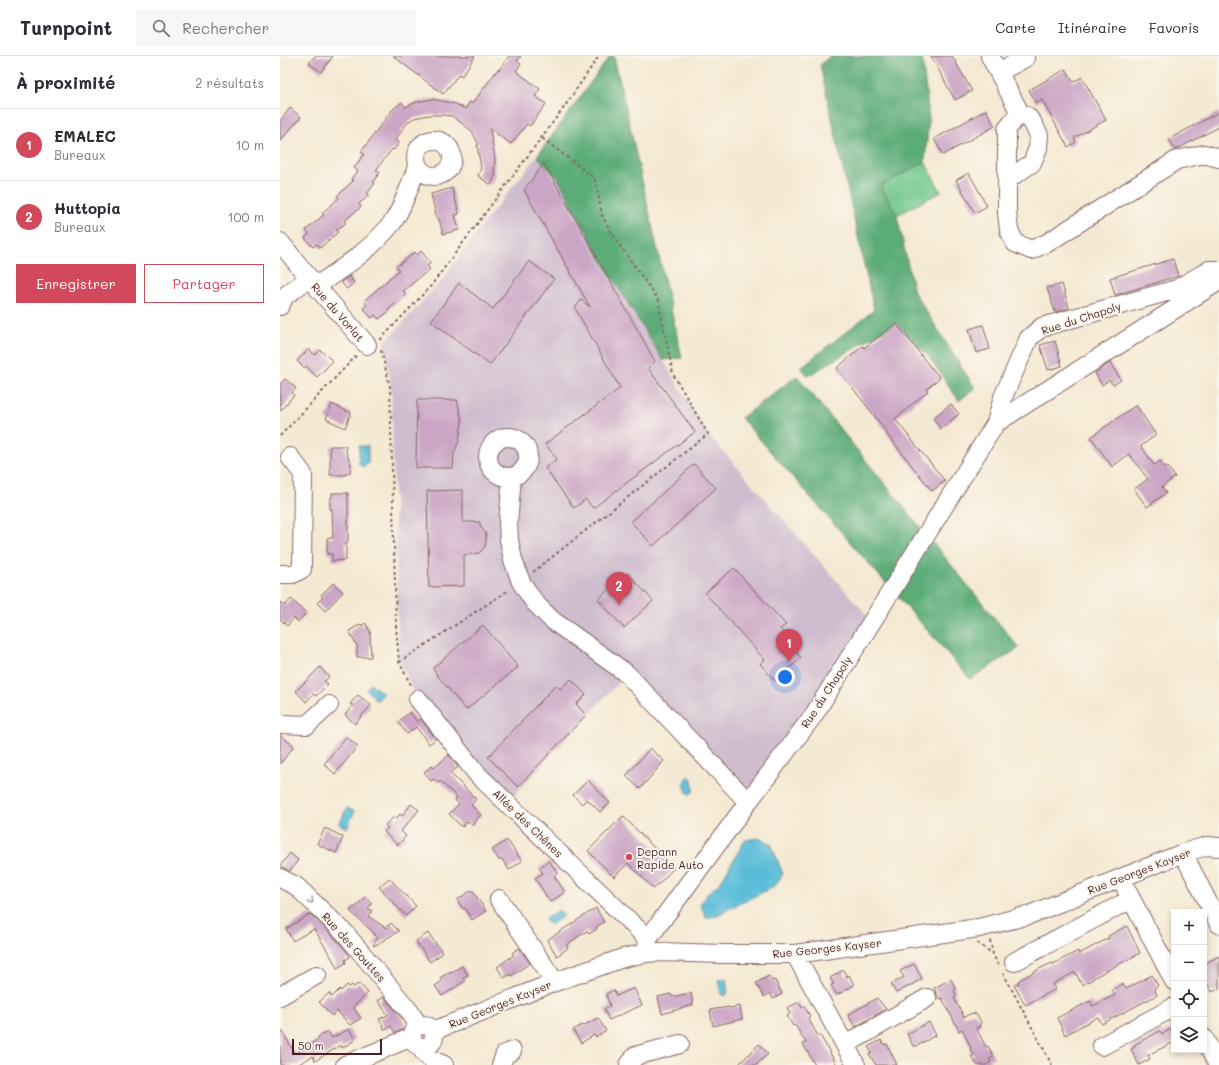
<!DOCTYPE html>
<html lang="fr">
<head>
<meta charset="utf-8">
<style>
	:root { --surface:#fff; --page:#f7f7f7; --text:#2b2b33; --muted:#7c7c81; --line:#e1e1e2; --accent:#d1495b }
	body { margin:0; font-family:Mali,sans-serif; background:var(--page); color:var(--text) }
	.controls { position:absolute; right:12px; bottom:12px; display:grid; overflow:hidden; border-radius:0px; box-shadow:0 2px 6px #0003 }
	.controls button { width:36px; height:36px; display:grid; place-items:center; padding:0; border:0; border-bottom:1px solid var(--line); background:var(--surface); color:var(--text); font:20px sans-serif }
	.scale { position:absolute; left:12px; bottom:10px; width:90px; box-sizing:border-box; padding-left:4px; border:2px solid #4a1f2b; border-top:0; font-size:11px; line-height:14px; white-space:nowrap; color:#4a1f2b; -webkit-text-stroke:3px #fbf7ec; paint-order:stroke }
	.you { position:absolute; left:505px; top:621px; width:14px; height:14px; margin:-10px; border:3px solid #fff; border-radius:50%; background:#1a73e8; box-shadow:0 0 0 6px #1a73e833 }
	.badge { display:grid; place-items:center; width:26px; height:26px; border-radius:50%; background:var(--accent); color:#fff; font-size:13px; font-weight:700 }
	.pin { position:absolute; translate:-50% -33px; filter:drop-shadow(0 1px 2px #0008) }
	.pin::after { content:''; position:absolute; top:21px; width:14px; height:12px; background:inherit; clip-path:polygon(0 0,100% 0,50% 100%) }
	.list { margin:0; padding:0; list-style:none }
	h2 { display:flex; justify-content:space-between; align-items:center; height:52px; margin:0; padding:0 16px; font-size:17px }
	h2 small { font-size:13px; font-weight:400; color:var(--muted) }
	.list li { display:grid; grid-template-columns:26px 1fr auto; gap:12px; align-items:center; box-sizing:border-box; height:72px; padding:0 16px; border-top:1px solid var(--line) }
	.list b { display:block; font-size:15px; white-space:nowrap }
	.list p { margin:0; font-size:13px; white-space:nowrap; color:var(--muted) }
	.list em { font-size:13px; font-style:normal; color:var(--muted) }
	.actions { display:flex; gap:8px; padding:12px 16px }
	.actions a { flex:1; padding:9px 0; border:1px solid var(--accent); border-radius:0px; text-align:center; font-size:14px; color:var(--accent) }
	.actions .main { background:var(--accent); color:#fff }
	.icon { flex:none; width:22px; height:22px; fill:none; stroke:currentColor; stroke-width:2; stroke-linecap:round; stroke-linejoin:round }
	.map { position:relative; flex:none; width:939px; height:1009px; overflow:hidden }
	header { display:flex; align-items:center; gap:24px; box-sizing:border-box; height:56px; padding:0 20px; background:var(--surface); border-bottom:1px solid var(--line) }
	header strong { font-size:19px }
	nav { display:flex; gap:22px; margin-inline-start:auto; font-size:14px }
	.search { width:280px; height:36px; background:var(--page); display:flex; align-items:center; gap:10px; box-sizing:border-box; padding:0 14px; border-radius:0px; color:var(--muted); font-size:15px }
	main { display:flex }
	aside { flex:1; background:var(--surface) }
	.map>svg:first-child { display:block }
	.industrial { fill:#cfbdcf }
	.green { fill:#71c78c; stroke:#5e735c }
	.forest { fill:#5cac78; stroke:#536652 }
	.water { fill:#59bcd8; stroke:#526e82 }
	.building { fill:#cba5c5 }
	.lines { fill:none; stroke-linecap:round; stroke-linejoin:round }
	.minor-casing { stroke:#866665; stroke-width:20 }
	.path { stroke:#866665; stroke-width:2; stroke-dasharray:3 3; stroke-linecap:butt }
	.minor { stroke:#fff; stroke-width:18 }
	.oneway { stroke:#ae9aa0 }
	.poi-dot { fill:#d1495b; stroke:#fbf7ec; stroke-width:1.5 }
	.labels { text-anchor:middle; dominant-baseline:central; stroke-width:4; stroke-linejoin:round; paint-order:stroke }
	.street-label { font-size:11px; fill:#4a1f2b; stroke:#fbf7ec }
	.poi-label { font-size:11px; fill:#4a1f2b; stroke:#fbf7ec; text-anchor:start }
</style>
</head>
<body>
<header>
<strong>Turnpoint</strong>
<div class="search"><svg class="icon" aria-label="search" viewBox="0 0 24 24"><circle cx="10" cy="10" r="6"/><path d="M15 15l6 6"/></svg>Rechercher</div>
<nav><a>Carte</a><a>Itinéraire</a><a>Favoris</a></nav>
</header>
<main>
<aside>
<h2>À proximité<small>2 résultats</small></h2>
<ul class="list">
<li><span class="badge">1</span><div><b>EMALEC</b><p>Bureaux</p></div><em>10 m</em></li>
<li><span class="badge">2</span><div><b>Huttopia</b><p>Bureaux</p></div><em>100 m</em></li>
</ul>
<div class="actions"><a class="main">Enregistrer</a><a>Partager</a></div>
</aside>
<div class="map">
<svg width="939" height="1009" viewBox="0 0 939 1009">
	<rect width="100%" height="100%" fill="#fbf7ec"/>
	<filter id="ink" filterUnits="userSpaceOnUse"><feTurbulence type="fractalNoise" baseFrequency=".025" numOctaves="2"/><feDisplacementMap in="SourceGraphic" scale="8" xChannelSelector="R" yChannelSelector="G"/><feConvolveMatrix kernelMatrix="1 2 1 2 8 2 1 2 1" color-interpolation-filters="sRGB"/></filter>
	<filter id="wash" filterUnits="userSpaceOnUse"><feTurbulence type="fractalNoise" baseFrequency=".012" numOctaves="4" result="noise"/><feDisplacementMap in="SourceGraphic" scale="16" xChannelSelector="R" yChannelSelector="G"/><feGaussianBlur stdDeviation="0.9" result="paint"/><feColorMatrix in="noise" values="0 0 0 0 0 0 0 0 0 0 0 0 0 0 0 0 0 1.4 0 .05"/><feComposite in="paint" operator="in"/></filter>
	<g filter="url(#wash)">
		<rect width="100%" height="100%" fill="#f4e9d2"/>
		<path class="industrial" d="M257,100L278,122L323,206L428,378L592,565L468,746L346,618L227,747L138,643L119,606L111,331L104,287L161,225L211,158Z"/>
		<path class="green" d="M645,106L661,136L617,159L601,129Z"/>
		<path class="forest" d="M330,0H334L402,302L383,304L323,206L278,122L257,100Z
			M550,0H642L649,62L645,106L601,130L617,159L634,236L695,332L679,345L649,301L616,267L528,320L521,311L594,254L540,9Z
			M517,320L739,592L690,623L461,362Z"/>
		<path class="water" d="M79,390H88V408L84,411L79,408Z
			M91,628L103,637L98,644L94,643V641L86,634Z
			M408,720L412,723C412,727 414,733 413,736L410,738L407,737L404,727L406,722Z
			M67,752L75,755L67,772L59,768Z
			M478,782L491,788L503,818L495,830L433,861H426L420,848L429,836L440,827L465,784Z
			M279,854L284,860L270,869L265,863Z
			M446,922L448,937L444,940L441,938L438,924Z"/>
		<g id="blocks">
			<path class="building" d="M35,0H53L41,16L29,7Z
				M113,0H195L182,20L179,18L163,38Z
				M229,0H241L237,5L241,8L236,15L260,33L255,40L266,48L250,70L247,68L231,88L210,73L215,103L214,117H216L211,129L198,120L201,112L197,89H199L192,75L172,60L164,59H149L134,62L127,67L115,84L119,87L114,94L112,93L96,114L100,116L93,126L95,127L87,138L89,139L79,148L81,151L64,165L66,167L56,174L58,176L40,192L37,188L33,191L25,182L29,178L26,174L44,159L42,157L59,142L57,140L73,125L71,123L78,115L74,112L84,98L81,96L111,55L122,46L125,51L137,46L152,43L176,48L185,53L190,46L192,48L218,13L219,14Z
				M651,0H672L692,35L675,44Z
				M786,13L793,26L802,21L826,64L794,82L796,86L788,91L762,44L756,47L749,34Z
				M10,52L21,61L0,85V65Z
				M706,54L715,70L663,99L654,83Z
				M939,56V71L895,94L889,83Z
				M264,107L375,305L368,312L415,376L313,452L306,443L294,452L265,412L277,403L265,388L340,332L295,252L301,244L310,251L244,134Z
				M689,117L707,150L695,157L676,124Z
				M172,132L179,158L175,159L179,174L163,178L159,163H157L151,138Z
				M141,195L151,207L147,210L150,213L123,235L126,238L108,254L109,255L99,263L95,259L92,262L83,252L87,249L84,245L119,214L116,211L135,196L137,199Z
				M893,203L898,220L835,239L830,222Z
				M249,205L274,223L210,309L151,265L179,227L213,253Z
				M69,220L74,227L67,233L61,226Z
				M782,228L789,252L775,256L767,232Z
				M616,267L651,312H652L660,322L646,333L648,335L615,363L665,425L652,435L606,377L607,376L557,312L583,290L584,292Z
				M703,269L710,293L696,297L689,273Z
				M775,285L782,310L768,314L760,289Z
				M29,293L35,299L40,294L53,305L37,321L26,310L24,312L17,305Z
				M830,307L841,324L833,329L829,324L822,329L815,317Z
				M5,323L16,332L12,337L14,339L0,355V328Z
				M137,344H177L182,365L179,385L174,397L173,412H136Z
				M52,348L71,357L65,372L46,363Z
				M671,348L679,358L661,373L653,362Z
				M856,349L876,379L861,390L874,409L880,405L885,411L887,410L895,421L882,431L886,437L867,451L854,433L868,423L849,398L832,411L811,381Z
				M50,390H66V396L71,408L70,417H66V419H50Z
				M414,408L436,432L373,490L351,466Z
				M183,434V466H200V470L206,478V487L204,492L199,497L184,499V530L149,531L147,435Z
				M52,437H68V487H66V504L52,505V498H47V482H53L52,453H50V442H52Z
				M454,512L506,569L500,573L515,590L513,592L521,602L495,625L480,608L485,604L425,537Z
				M348,517L373,545L344,572L318,543Z
				M53,527L63,536L45,555L37,547L43,541L41,539Z
				M11,543L26,557L18,566L14,562L7,570L0,563V546L5,550Z
				M85,567L90,575L91,601H77V590L69,575L81,568L82,570Z
				M203,569L238,611L186,654L157,619L153,612Z
				M40,611L49,621L44,625L48,628L36,640L33,638L26,646L16,635Z
				M291,623L306,639L296,648L306,659L238,731L208,701L276,629L280,633Z
				M78,639L91,649L75,668L65,659L73,649L70,648Z
				M130,656L137,666L141,663L156,683L149,688L136,671L127,678L118,666Z
				M0,679L14,690L0,708Z
				M66,681L78,690L55,718L44,708Z
				M370,692L384,705L360,733L346,720Z
				M169,699L178,711L170,717L196,743L191,749L201,759L192,769L188,765L182,771L169,758L179,748L175,744L177,741L160,725L158,727L154,723L151,725L144,716L152,710L154,712Z
				M308,724L330,747L320,756L307,743L302,748L293,739Z
				M131,748L139,754L121,775L126,780L118,789L104,776L108,772L105,769L114,761L116,763L120,758L122,760Z
				M343,760L394,812L374,833L348,807L334,821L308,795Z
				M45,772L63,781L56,797L37,788Z
				M227,784L242,805L229,814L222,803L220,805L212,794Z
				M10,797L18,804L10,815L0,810Z
				M269,805L278,817L274,820L285,836L270,846L255,822L263,817L259,812Z
				M109,822L136,850L126,860L99,831Z
				M192,834L206,855L192,864L185,852L183,853L177,844Z
				M85,841L92,847L88,852L92,855L88,860L106,872L111,867L119,875L94,890L93,889L98,882L94,879L95,878L70,855L74,851L75,852Z
				M316,852L324,866L316,871L317,873L309,878L307,875L286,889L288,892L277,900L267,884Z
				M30,858L57,884L67,896L70,901L65,904L66,907L57,912L52,902L34,873L13,885L6,873Z
				M847,870L860,897L813,922V923L802,929L795,916L773,928L776,933L745,949L734,929L739,927L738,925L759,913L772,907L773,908L798,895L799,898L829,882L828,880Z
				M148,877L163,897L150,906L136,885Z
				M239,892L250,907L231,920L230,918L224,922L217,911L234,899L232,897Z
				M939,900V933L932,936L924,920V908Z
				M634,908L642,923L616,937L611,928L624,921L620,915Z
				M182,910L188,919L183,922L185,925L162,940L155,930L162,925L160,922L171,915L172,916Z
				M563,914L567,921L569,919L574,929L557,939L551,929L554,928L550,922Z
				M872,919L878,930L874,932L877,939L822,968L818,961L785,979L777,962L810,945L813,950L835,939L832,934L843,928L846,933Z
				M489,920L492,925L495,924L502,938L493,943L490,937L484,941L476,927Z
				M671,923L676,933L674,935L677,940L674,942L684,961L692,957L696,958L701,966L699,971L696,972L706,991L708,990L714,1001L709,1003L711,1006L706,1009H697L691,1000L694,999L690,993L691,992L682,973L679,975L662,942L659,943L654,932Z
				M79,927L88,937L73,951L81,962L70,969L57,955L52,960L39,946L49,937L52,941L60,933L61,935L67,929L69,931L72,929L74,931Z
				M354,932L362,949L329,964L324,953L330,950L326,938L334,934L336,940Z
				M411,937L413,949L382,958L378,941L391,938L392,941Z
				M104,941L122,962L127,972L115,977L111,970L105,974L99,963L108,959L98,945Z
				M597,942L606,953L575,971L568,959Z
				M519,946L522,952L524,950L530,960L528,962L538,980L540,979L557,1009H535L523,988L526,987L515,969L513,970L507,960L510,958L507,952Z
				M460,950L462,963L433,970L430,954L449,951L450,952Z
				M318,962L326,975L316,981L314,979L301,987L293,974L302,969L303,970Z
				M649,966L656,979L637,990H633L627,978Z
				M0,971L15,998L39,983L38,981L48,976L52,982L69,973L75,984L62,992L61,989L35,1005L33,1000L17,1009H0Z
				M891,973L894,979V986L868,999L870,1003L859,1009L851,993L855,991L854,989L880,975L882,978Z
				M601,984L604,989L607,988L617,1009H596L589,998L592,997L588,991Z
				M479,988L488,998L476,1009H458Z"/>
		</g>
	</g>
	<g filter="url(#ink)">
		<use href="#blocks" fill-opacity="0" stroke="#866665" stroke-width="1"/>
		<g class="lines">
			<defs>
				<path id="minor" d="M710,0L741,59
					M719,16L745,2L744,0
					M136 102a18 18 0 1 1 36 0a18 18 0 1 1-36 0Z
					M727,124L752,107L758,92L759,79L752,66L747,60L741,59L735,63L727,73V157L729,174L735,187L751,194L767,187L897,104L924,98L939,102
					M0,186L29,222L87,289
					M36,230C63,212 92,193 112,167C122,154 131,127 137,111
					M0,250L5,240L29,222
					M716,367L939,225
					M208 401a20 20 0 1 1 40 0a20 20 0 1 1-40 0Z
					M232,421L228,467L229,484L233,504L241,526L255,547L272,564L346,617L468,746
					M0,518H13L22,513L23,418L10,401
					M138,643L197,718L368,883
					M0,668L27,669L49,649
					M903,797L939,868
					M0,822L16,830L65,877L130,956L139,970
					M846,833L894,925
					M219,843L275,926
					M366,897L368,883L468,746L533,660L716,367L723,341L749,282L762,271L897,233L929,214H939
					M515,898L576,1009
					M734,906L851,843
					M0,940L37,919
					M132 980a11 11 0 1 1 22 0a11 11 0 1 1-22 0Z
					M153,975L275,926L343,902L366,897L379,896L441,898H515L699,872L749,859L903,797L927,790L939,791
					M924,982L938,1009
					M565,989L647,942
					M822,990L894,951
					M141,991C144,1001 155,1005 164,1009
					M65,1009L132,981
					M221,1009L225,998L232,995
					M349,1009L355,1000L400,988"/>
			</defs>
			<use href="#minor" class="minor-casing"/>
			<path class="path" d="M100,284L150,231L285,50L319,0
				M101,294L110,331L116,569L119,606L132,631
				M0,380L76,300
				M253,516L428,378L393,318L378,243L338,187L327,169L322,159L316,127L314,122L262,82
				M119,606L229,534
				M710,884L713,898L719,911
				M697,887L712,897
				M723,917L772,1009"/>
			<use href="#minor" class="minor"/>
		</g>
		<defs><path id="oneway-chevron" d="M-2-3.5L2.5 0L-2 3.5" fill="none" stroke-width="1.6" stroke-linecap="round" stroke-linejoin="round"/></defs>
		<use class="oneway" href="#oneway-chevron" transform="translate(31 845) rotate(44)"/>
	</g>
	<circle class="poi-dot" cx="349" cy="801" r="4"/>
	<g class="labels">
		<g class="street-label">
			<text transform="translate(58 256) rotate(49)">Rue du Vorlat</text>
			<text transform="translate(801 262) rotate(-18)">Rue du Chapoly</text>
			<text transform="translate(546 636) rotate(-57)">Rue du Chapoly</text>
			<text transform="translate(248 767) rotate(44)">Allée des Chênes</text>
			<text transform="translate(859 815) rotate(-21)">Rue Georges Kayser</text>
			<text transform="translate(74 891) rotate(48)">Rue des Gouttes</text>
			<text transform="translate(547 892) rotate(-6)">Rue Georges Kayser</text>
			<text transform="translate(220 948) rotate(-22)">Rue Georges Kayser</text>
		</g>
		<g class="poi-label">
			<text x="357" y="795">Depann<tspan x="357" dy="13">Rapide Auto</tspan></text>
		</g>
	</g>
</svg>
<div class="controls">
<button>+</button>
<button>−</button>
<button><svg class="icon" aria-label="locate" viewBox="0 0 24 24"><circle cx="12" cy="12" r="6"/><path d="M12 2v4M12 18v4M2 12h4M18 12h4"/></svg></button>
<button><svg class="icon" aria-label="layers" viewBox="0 0 24 24"><path d="M12 4l9 5-9 5-9-5zM3 14l9 5 9-5"/></svg></button>
</div>
<div class="scale">50 m</div>
<div class="you"></div>
<div class="pin badge" style="left:509px;top:606px">1</div>
<div class="pin badge" style="left:339px;top:549px">2</div>
</div>
</main>
</body>
</html>
